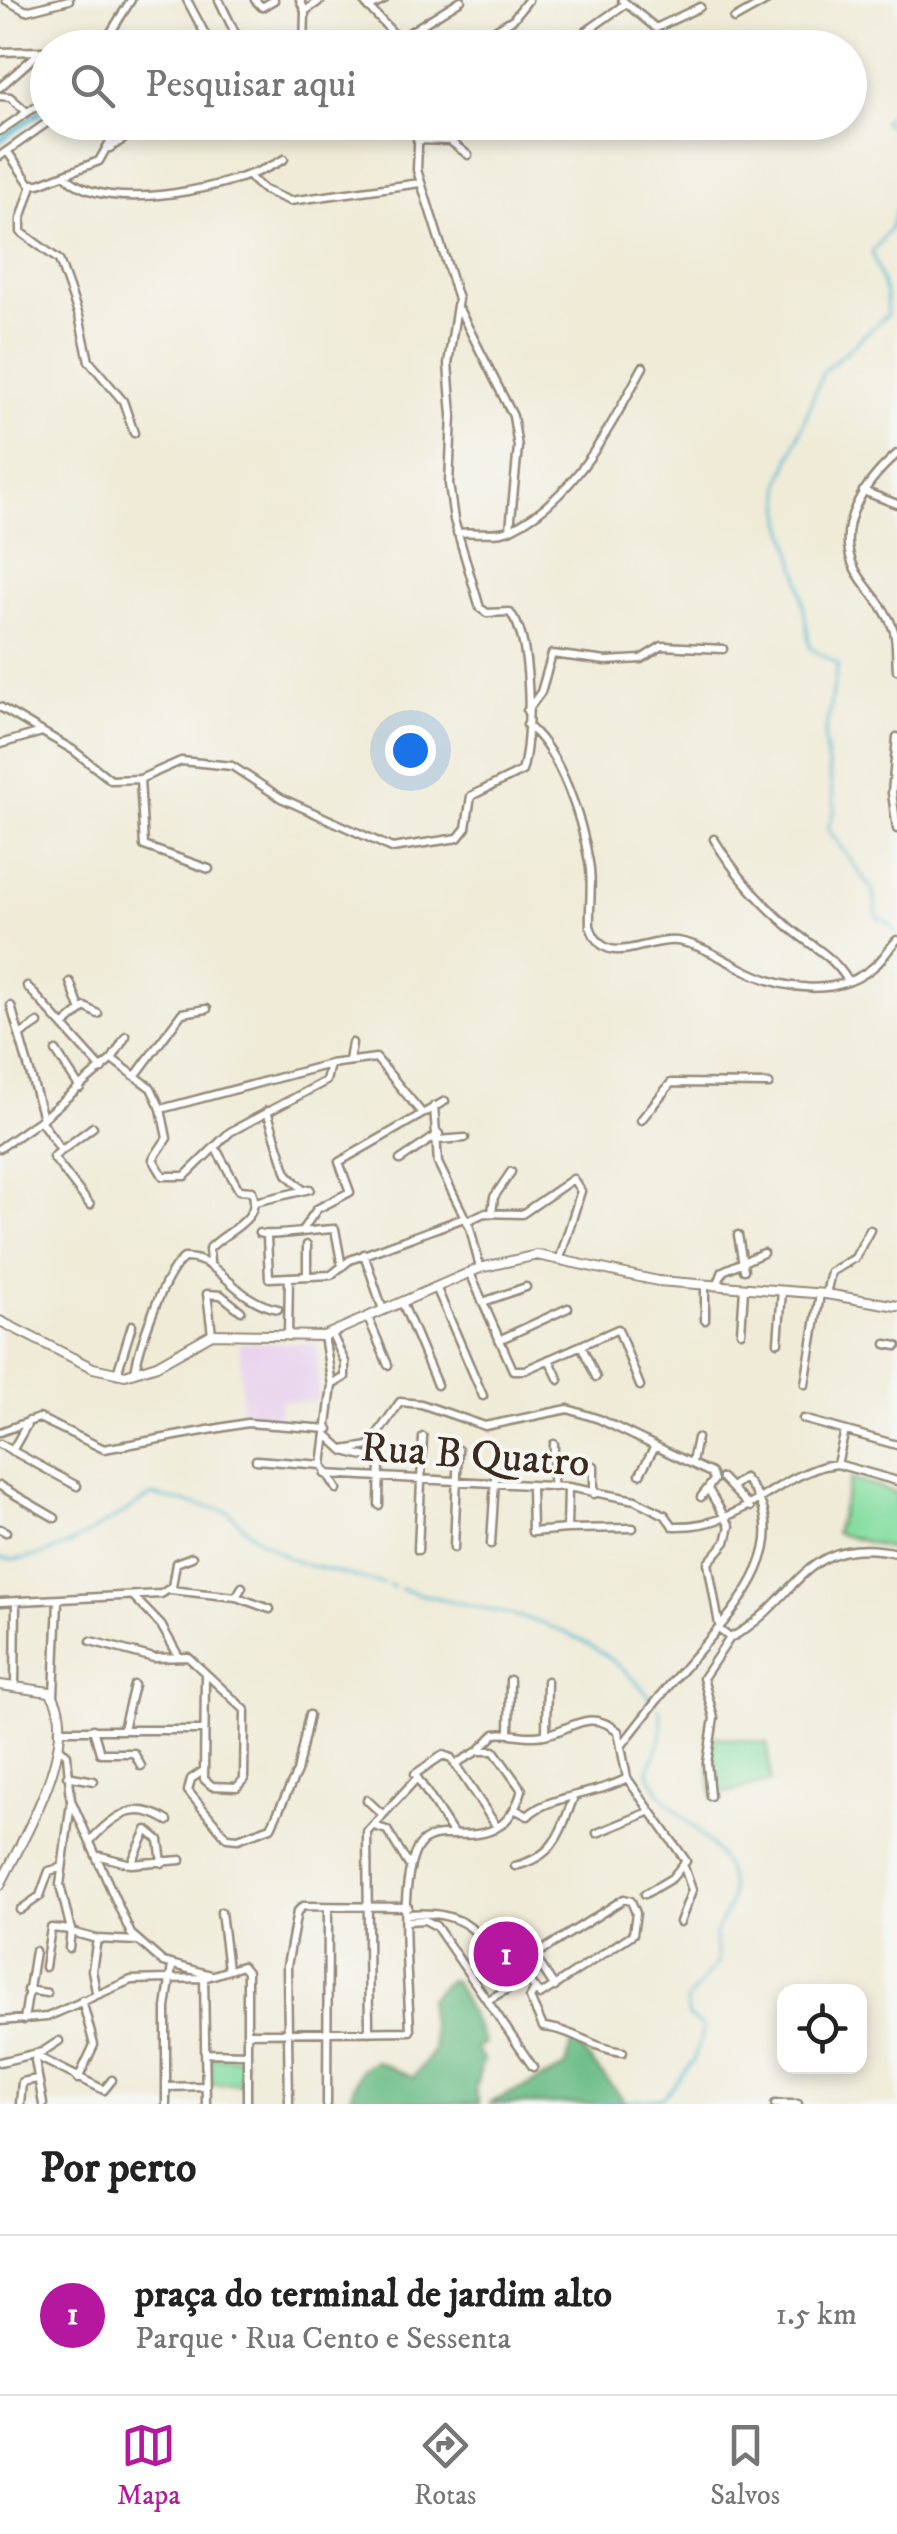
<!DOCTYPE html>
<html lang="pt">
<head>
<meta charset="utf-8">
<style>
	:root { --surface:#fff; --page:#f2f2f2; --text:#222; --muted:#767676; --line:#e0e0e0; --accent:#b5179e }
	body { margin:0; font-family:"IM FELL DW Pica",serif; background:var(--page); color:var(--text) }
	.controls { position:absolute; right:30px; bottom:30px; display:grid; overflow:hidden; border-radius:20px; box-shadow:0 5px 15px #0003 }
	.controls button { width:90px; height:90px; display:grid; place-items:center; padding:0; border:0; border-bottom:2px solid var(--line); background:var(--surface); color:var(--text); font:50px sans-serif }
	.you { position:absolute; left:410px; top:750px; width:35px; height:35px; margin:-25px; border:8px solid #fff; border-radius:50%; background:#1a73e8; box-shadow:0 0 0 15px #1a73e833 }
	.badge { display:grid; place-items:center; width:65px; height:65px; border-radius:50%; background:var(--accent); color:#fff; font-size:32px; font-weight:700 }
	.pin { position:absolute; translate:-50% -50%; border:5px solid #fff; box-shadow:0 2px 10px #0006 }
	.list { margin:0; padding:0; list-style:none }
	h2 { display:flex; justify-content:space-between; align-items:center; height:130px; margin:0; padding:0 40px; font-size:42px }
	h2 small { font-size:32px; font-weight:400; color:var(--muted) }
	.list li { display:grid; grid-template-columns:65px 1fr auto; gap:30px; align-items:center; box-sizing:border-box; height:160px; padding:0 40px; border-top:2px solid var(--line) }
	.list b { display:block; font-size:38px; white-space:nowrap }
	.list p { margin:0; font-size:32px; white-space:nowrap; color:var(--muted) }
	.list em { font-size:32px; font-style:normal; color:var(--muted) }
	.icon { flex:none; width:55px; height:55px; fill:none; stroke:currentColor; stroke-width:2; stroke-linecap:round; stroke-linejoin:round }
	.map { position:relative; flex:none; width:897px; height:2104px; overflow:hidden }
	.search { position:absolute; background:var(--surface); box-shadow:0 5px 15px #0003; left:30px; right:30px; top:30px; height:110px; display:flex; align-items:center; gap:25px; box-sizing:border-box; padding:0 35px; border-radius:55px; color:var(--muted); font-size:38px }
	.sheet { height:290px; background:var(--surface) }
	nav { display:flex; justify-content:space-around; align-items:center; box-sizing:border-box; height:140px; border-top:2px solid var(--line); background:var(--surface); font-size:28px; color:var(--muted) }
	nav a { display:grid; justify-items:center; gap:5px }
	nav .on { color:var(--accent) }
	.map>svg:first-child { display:block }
	.built { fill:#e8d2ee }
	.green { fill:#87dea2; stroke:#618460; stroke-width:2.5 }
	.forest { fill:#6dbd88; stroke:#547453; stroke-width:2.5 }
	.lines { fill:none; stroke-linecap:round; stroke-linejoin:round }
	.stream { stroke:#51b6cf; stroke-width:2.5 }
	.canal { stroke:#51b6cf; stroke-width:6 }
	.minor-casing { stroke:#958a7a; stroke-width:11 }
	.major-casing { stroke:#958a7a; stroke-width:12 }
	.minor { stroke:#fff; stroke-width:6 }
	.major { stroke:#fff; stroke-width:8 }
	.labels { text-anchor:middle; dominant-baseline:central; stroke-width:8; stroke-linejoin:round; paint-order:stroke }
	.street-label { font-size:42px; fill:#3b2a1e; stroke:#f6f6f2 }
</style>
</head>
<body>
<div class="map">
<svg width="897" height="2104" viewBox="0 0 897 2104">
	<rect width="100%" height="100%" fill="#f6f6f2"/>
	<filter id="ink" filterUnits="userSpaceOnUse"><feTurbulence type="fractalNoise" baseFrequency=".01" numOctaves="2"/><feDisplacementMap in="SourceGraphic" scale="20" xChannelSelector="R" yChannelSelector="G"/><feConvolveMatrix kernelMatrix="1 2 1 2 8 2 1 2 1" color-interpolation-filters="sRGB"/></filter>
	<filter id="wash" filterUnits="userSpaceOnUse"><feTurbulence type="fractalNoise" baseFrequency=".0048" numOctaves="4" result="noise"/><feDisplacementMap in="SourceGraphic" scale="40" xChannelSelector="R" yChannelSelector="G"/><feGaussianBlur stdDeviation="2.25" result="paint"/><feColorMatrix in="noise" values="0 0 0 0 0 0 0 0 0 0 0 0 0 0 0 0 0 1.4 0 .05"/><feComposite in="paint" operator="in"/></filter>
	<g filter="url(#wash)">
		<rect width="100%" height="100%" fill="#efebd7"/>
		<path class="built" d="M240,1343H317L318,1402L280,1401L279,1422L242,1420Z"/>
		<path class="green" d="M851,1479L897,1493V1551L835,1533Z
			M713,1736L767,1743L771,1782L712,1796L709,1769Z
			M211,2057L244,2058V2084H211Z"/>
		<path class="forest" d="M449,1980L455,1982L484,2043L476,2048L483,2060L475,2089L479,2104H347L361,2069L375,2061L413,2078L434,2050L428,1999Z
			M573,2040L627,2104H488L566,2067Z"/>
		<g class="lines">
			<path class="stream" d="M897,107L883,122L897,130
				M897,207L890,229L872,252L886,295L887,315L823,372L781,482L783,520L799,576L810,648L838,664L824,740L835,808L828,829L873,891L878,919H884L897,931
				M0,1558C46,1568 113,1518 152,1495L227,1511L256,1538L294,1561L383,1584
				M389,1585L394,1587
				M401,1589C498,1616 583,1613 652,1700
				M596,2104L663,2098L694,2060L704,2028L689,2017L686,2002L718,1962C717,1953 714,1940 716,1932C722,1916 733,1907 731,1888C726,1837 663,1816 648,1770C658,1749 667,1731 659,1708"/>
			<path class="canal" d="M122,48L135,34
				M0,140L48,106"/>
		</g>
	</g>
	<g filter="url(#ink)">
		<g class="lines">
			<defs>
				<path id="minor" d="M6,0L26,11L69,0
					M187,0L205,34
					M219,0L237,37L248,48
					M255,0L262,7L274,0
					M300,0L305,11L304,48
					M362,0L407,48
					M622,0L656,28L700,7
					M368,8L384,0
					M305,11L321,0
					M734,19L768,0
					M399,39L461,0
					M570,43L625,4
					M51,48L89,36L107,37
					M101,48L131,0
					M168,48L174,44
					M465,48L513,19L528,0
					M0,52L42,51
					M0,87L41,51
					M0,96L10,97L27,112
					M127,122L133,133
					M393,123L405,122
					M0,131L48,98
					M417,140L450,141L468,155
					M110,148L133,133L175,122
					M7,151L30,184H39L99,161L121,122
					M0,156L48,122
					M66,176C104,218 241,186 284,159
					M248,176L264,190L290,201L420,183
					M32,185L21,219V232L59,260L79,316L89,361L123,401L134,433
					M460,311L513,416L518,447L510,529
					M897,454C865,482 832,527 856,571C868,592 886,606 894,631C897,644 896,657 897,670
					M863,491L897,504
					M457,533C473,531 497,536 511,529C575,499 611,425 643,367
					M0,707L73,750L111,780L140,779L181,761L232,766L281,798L392,848L458,838L466,828L471,796L522,771C532,741 533,633 509,612L487,613L480,608L454,520L449,484L452,415L448,364L458,299L417,170L419,122
					M527,711L541,692L552,654L606,661L641,659L662,646L723,649
					M527,725C561,752 582,820 589,862C593,883 589,904 590,926C605,972 646,937 677,941C699,944 721,958 741,968C782,990 839,1000 878,963C885,956 890,947 897,940
					M897,737L892,793L897,829
					M0,744L42,732
					M140,779L144,846L209,869
					M714,839C734,873 760,902 790,928C811,946 831,954 847,979
					M70,982L81,1011
					M27,986L102,1069
					M11,1006L43,1118
					M63,1026L85,1007L98,1014
					M20,1035L38,1023
					M56,1051L80,1088
					M112,1059L126,1036
					M349,1061L352,1043
					M330,1064L376,1058L421,1112
					M136,1075L182,1013L207,1009
					M434,1106L438,1163L470,1228L480,1268
					M267,1111L287,1174L303,1190
					M40,1120L61,1150
					M641,1120L671,1083L769,1084
					M438,1140L465,1138
					M0,1148L43,1118L112,1059L151,1088L161,1109L330,1064L326,1081L230,1132L185,1176H163L153,1159L167,1138L161,1109
					M400,1160L439,1134
					M255,1202L310,1189
					M90,1205L53,1157L93,1127
					M492,1213L494,1197L511,1172
					M467,1221L484,1213L522,1214L573,1179L581,1191L560,1258
					M303,1229L317,1209L350,1192L339,1162L445,1101
					M259,1233C271,1238 315,1229 335,1229L342,1267
					M738,1235L744,1270
					M267,1237L269,1278L331,1275L350,1260L464,1218
					M307,1245V1276
					M364,1254L383,1310
					M210,1262L209,1249C226,1230 263,1221 252,1191L239,1190L215,1147
					M470,1273L513,1370H525L618,1329L640,1386
					M717,1286L723,1271L763,1253
					M436,1287L483,1396
					M826,1294L831,1272L855,1258L870,1230
					M402,1302L437,1385
					M483,1302L526,1287
					M368,1317L388,1365
					M705,1320V1285
					M741,1332L744,1289
					M212,1334L207,1294L221,1295L241,1311
					M288,1336L289,1277
					M499,1340L568,1308
					M778,1342L782,1291
					M886,1344L897,1346
					M581,1345L596,1377
					M549,1359L559,1380
					M135,1372C139,1347 164,1272 184,1258C222,1257 231,1300 278,1309
					M117,1374L132,1325
					M805,1384L820,1294
					M332,1385L345,1377V1362L332,1334
					M803,1419L897,1445
					M0,1432L39,1418L104,1449L247,1423L329,1429
					M328,1436L343,1450L369,1446L400,1402L421,1404L485,1426L568,1409L599,1419L711,1473L714,1480L701,1497
					M0,1444L77,1486
					M12,1451L29,1421
					M344,1451L380,1460L379,1505
					M256,1460L322,1465
					M692,1462L697,1438
					M837,1464L845,1431
					M322,1465L332,1385L324,1336
					M322,1465L337,1489
					M325,1474L568,1487L635,1500L665,1515L673,1526C741,1528 765,1484 824,1466L837,1464L897,1481
					M640,1474L654,1448
					M722,1478L750,1507
					M0,1486L55,1518
					M531,1486L532,1532L567,1529
					M553,1487L554,1444
					M568,1487L567,1529L633,1528
					M708,1489L730,1526L726,1542L708,1563L720,1630L730,1638C798,1603 801,1532 897,1553
					M594,1494V1466
					M0,1529L6,1532
					M491,1544L496,1464
					M454,1548L458,1450
					M418,1550L423,1437
					M170,1590L236,1597L270,1609
					M134,1597L161,1625L178,1655
					M236,1597L242,1587
					M0,1602L161,1594L172,1587L176,1563L192,1557
					M91,1641L154,1658L188,1657L245,1710L244,1779L237,1787L212,1786L204,1779L205,1674
					M15,1686L16,1602
					M54,1696L58,1601
					M93,1729L100,1753H134L141,1766
					M123,1729L134,1685
					M59,1730H203
					M509,1733L510,1680
					M546,1733L547,1681
					M622,1745C642,1719 663,1692 685,1667C728,1617 805,1543 744,1478L733,1486
					M58,1746L67,1755L71,1800L131,1934L163,1962L211,1975
					M479,1750L495,1734C509,1732 522,1737 535,1736C569,1735 585,1705 618,1731L627,1778L686,1861L672,1878L645,1894
					M203,1771L191,1779L188,1791L227,1838L238,1839L271,1827L297,1772L309,1715
					M67,1776L94,1781
					M710,1796L707,1763L714,1718L703,1678L730,1638
					M367,1800L382,1814
					M514,1809L528,1816C546,1796 598,1795 627,1778
					M374,1826L387,1830L410,1867
					M597,1833L649,1812
					M454,1835L415,1774L443,1755L451,1758L497,1827
					M91,1840C115,1814 136,1800 168,1821
					M100,1856L131,1864L181,1860
					M131,1864L147,1830L159,1840L162,1863
					M515,1866C556,1856 560,1832 573,1799
					M624,1899L631,1901L636,1913L633,1934L540,1995L527,1978L524,1962Z
					M20,1910L40,1896L49,1871L60,1868
					M221,1912L228,1969
					M408,1914C473,1910 482,1936 511,1987
					M408,1921L425,1920L436,1926L533,2067
					M680,1922L692,1890L684,1867
					M71,1932L97,1939L137,1941
					M482,1938L509,1933L532,1956
					M69,1948L71,1930L60,1885L71,1802
					M534,1955L555,1987
					M45,1967L51,1928L71,1930
					M204,1976L206,2104
					M535,1989L530,1998L543,2027C572,2029 593,2049 623,2052
					M27,1990L47,1993
					M96,1992L92,1970L97,1939
					M488,2000L527,1978
					M24,2020L35,1951
					M0,2021L47,2017L131,1980L204,1978L242,1966L247,1972V2104
					M369,2032L367,1832L417,1778
					M247,2033L410,2031C409,1987 396,1884 418,1847C438,1815 500,1865 522,1790L494,1751H478L455,1764
					M205,2053L247,2054
					M34,2055L104,2090L112,2080
					M35,2060L43,2104
					M0,2062L42,2052L59,2041
					M78,2079L94,2045L82,2000
					M166,2087L206,2086
					M20,2104L22,2082L37,2079
					M166,2104V2008L172,1966
					M289,2104L287,1966L297,1912L303,1906L408,1907
					M327,2104L328,1907
					M775,2104H798"/>
				<path id="major" d="M0,1321L93,1368L125,1375L157,1365L212,1334L324,1336L480,1268L537,1255L658,1281L826,1294L897,1306
					M0,1685L50,1692C85,1737 21,1842 0,1885"/>
			</defs>
			<use href="#minor" class="minor-casing"/>
			<use href="#major" class="major-casing"/>
			<use href="#minor" class="minor"/>
			<use href="#major" class="major"/>
		</g>
	</g>
	<g class="labels">
		<g class="street-label">
			<text transform="translate(475 1456) rotate(4)">Rua B Quatro</text>
		</g>
	</g>
</svg>
<div class="controls">
<button><svg class="icon" aria-label="locate" viewBox="0 0 24 24"><circle cx="12" cy="12" r="6"/><path d="M12 2v4M12 18v4M2 12h4M18 12h4"/></svg></button>
</div>
<div class="you"></div>
<div class="pin badge" style="left:506px;top:1954px">1</div>
<div class="search"><svg class="icon" aria-label="search" viewBox="0 0 24 24"><circle cx="10" cy="10" r="6"/><path d="M15 15l6 6"/></svg>Pesquisar aqui</div>
</div>
<section class="sheet">
<h2>Por perto<small></small></h2>
<ul class="list">
<li><span class="badge">1</span><div><b>praça do terminal de jardim alto</b><p>Parque · Rua Cento e Sessenta</p></div><em>1.5 km</em></li>
</ul>
</section>
<nav>
<a class="on"><svg class="icon" aria-label="map" viewBox="0 0 24 24"><path d="M3 6l6-2 6 2 6-2v14l-6 2-6-2-6 2zM9 4v14M15 6v14"/></svg>Mapa</a>
<a><svg class="icon" aria-label="directions" viewBox="0 0 24 24"><path d="M12 3l9 9-9 9-9-9zM9 14v-3h6M13 9l2 2-2 2"/></svg>Rotas</a>
<a><svg class="icon" aria-label="saved" viewBox="0 0 24 24"><path d="M7 4h10v16l-5-4-5 4z"/></svg>Salvos</a>
</nav>
</body>
</html>
